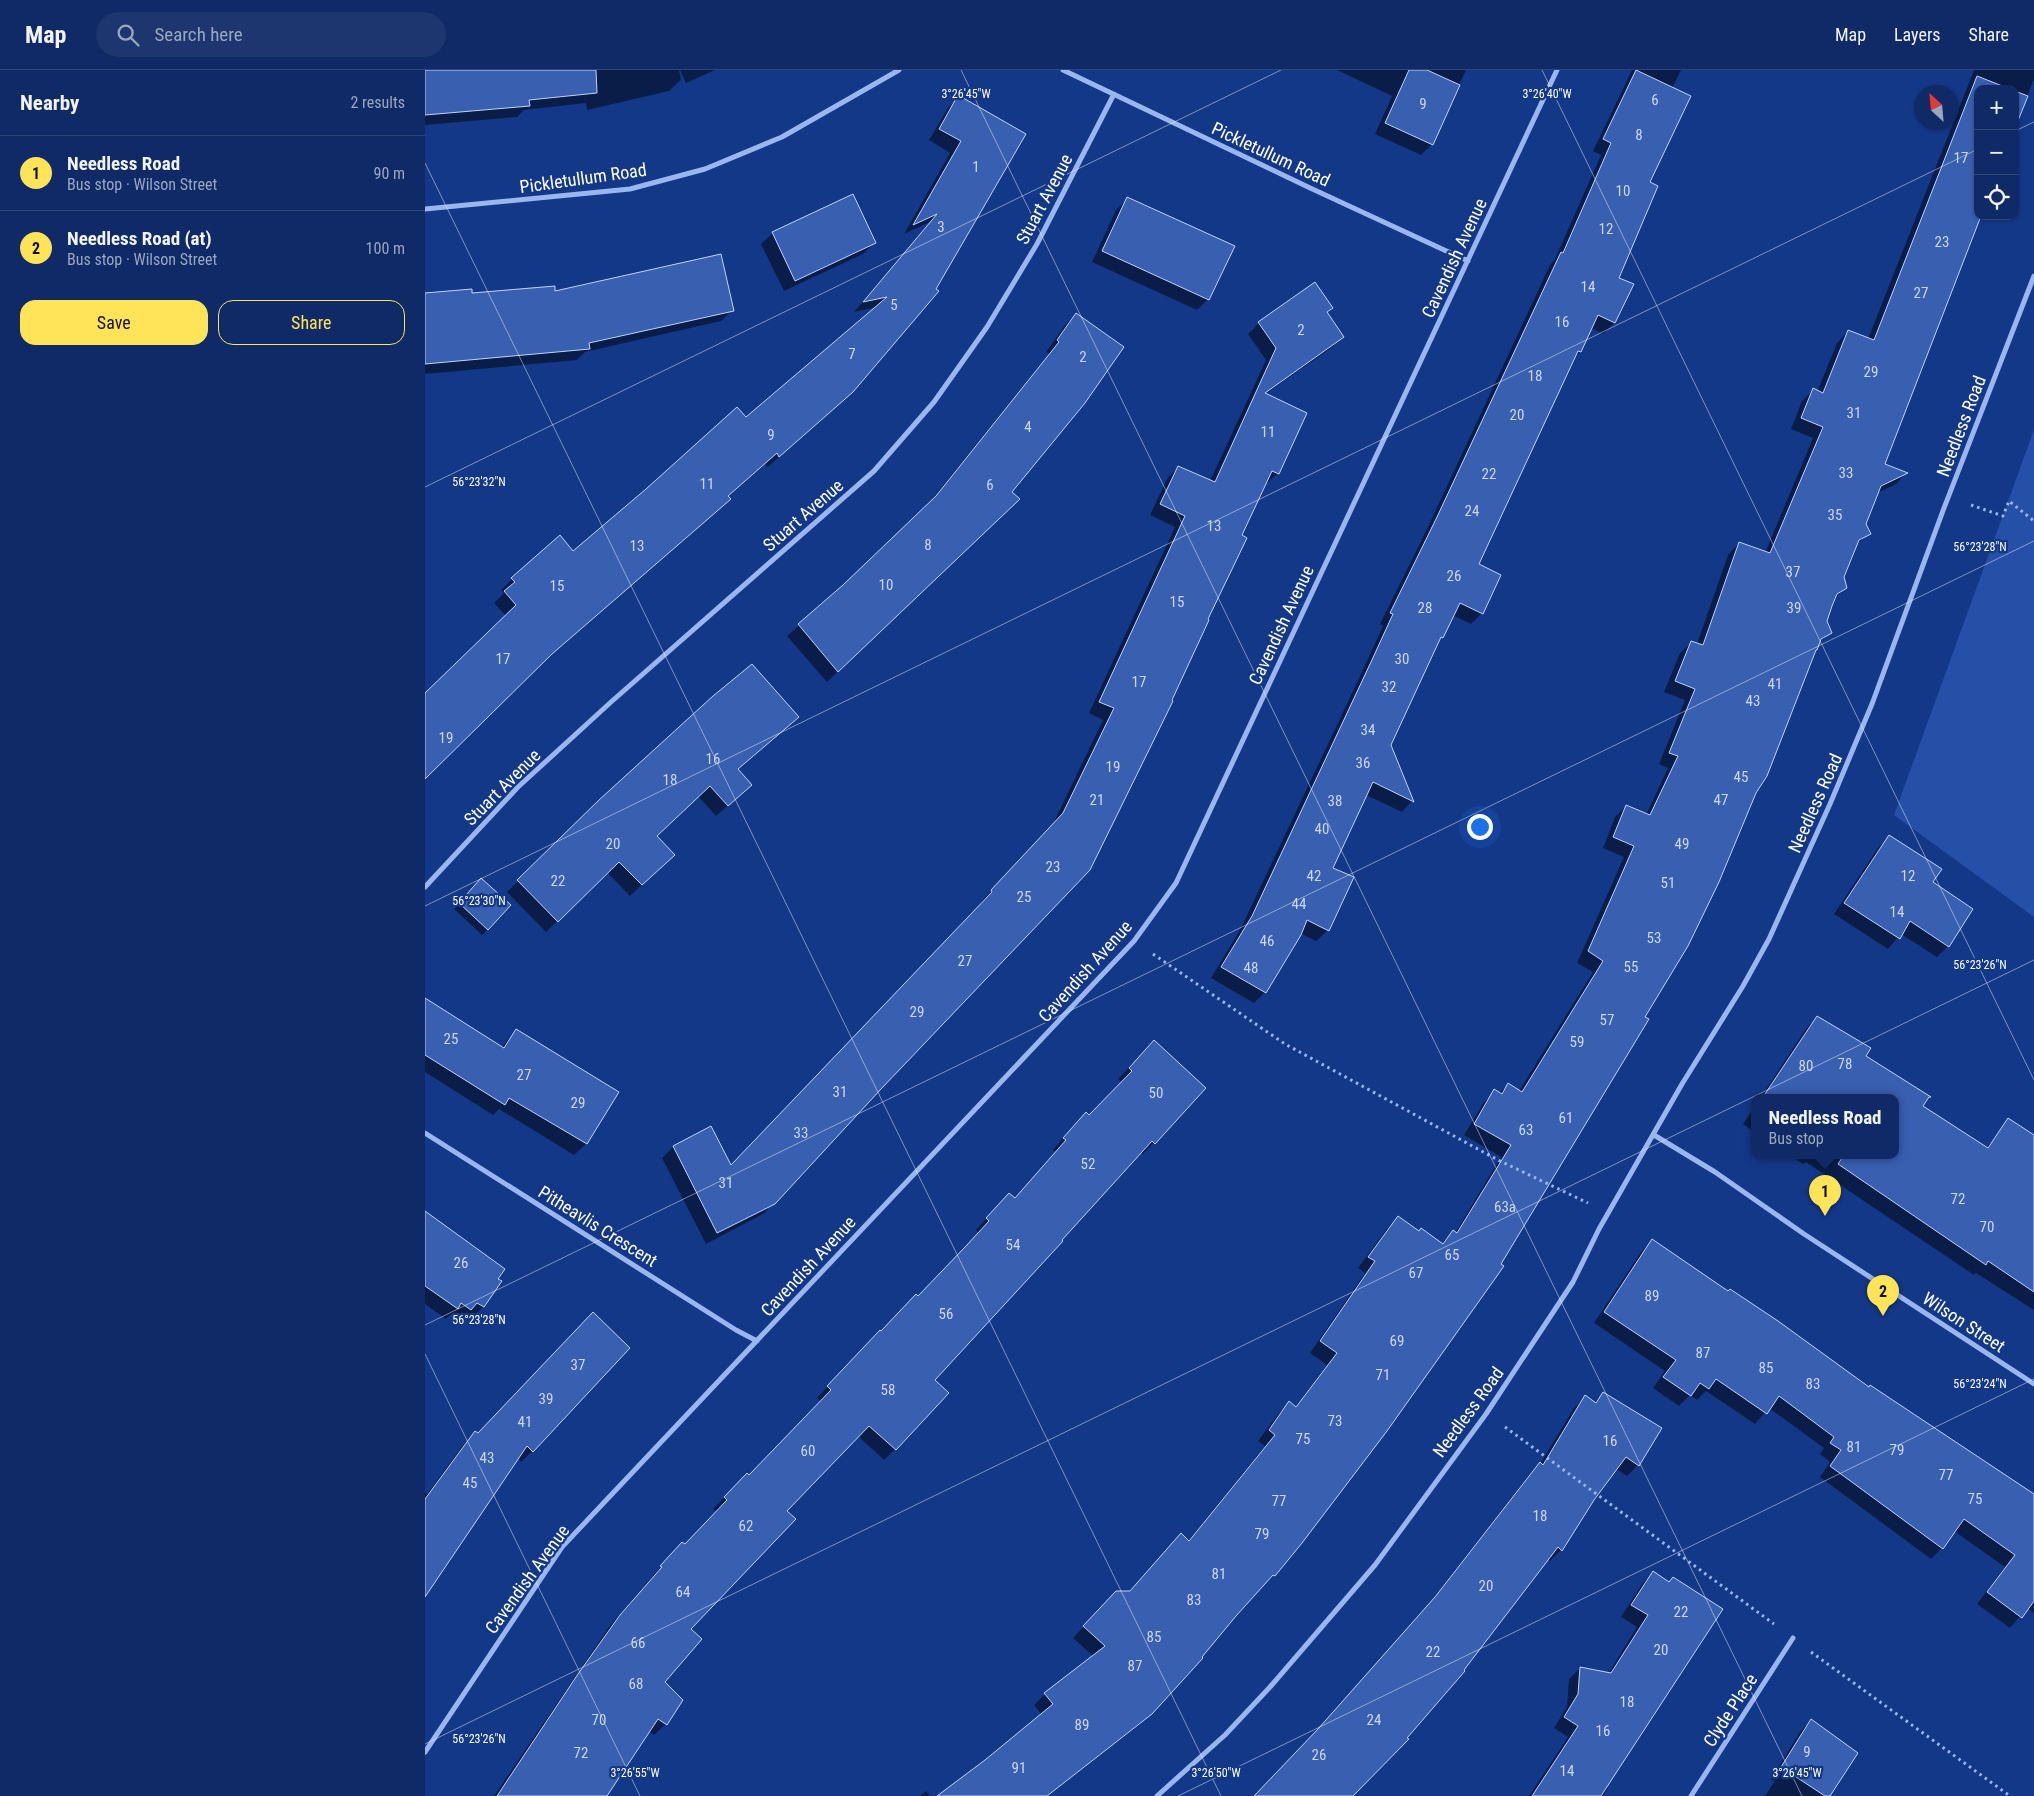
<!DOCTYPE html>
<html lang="en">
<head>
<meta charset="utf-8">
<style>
	:root { --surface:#0f2a66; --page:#1d366f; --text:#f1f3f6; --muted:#9ba7bf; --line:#2f467a; --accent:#ffe358 }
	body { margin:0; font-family:"Roboto Condensed",sans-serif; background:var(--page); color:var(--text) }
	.controls { position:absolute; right:15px; top:15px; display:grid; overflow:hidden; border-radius:10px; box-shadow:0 1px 4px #0004 }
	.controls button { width:45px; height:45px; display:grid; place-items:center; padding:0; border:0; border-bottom:1px solid var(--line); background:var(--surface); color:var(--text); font:25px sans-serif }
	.compass { position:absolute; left:1489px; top:15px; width:45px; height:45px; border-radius:50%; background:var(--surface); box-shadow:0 1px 4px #0004; rotate:334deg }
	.you { position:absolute; left:1054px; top:756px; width:18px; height:18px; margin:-12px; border:4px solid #fff; border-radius:50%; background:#1a73e8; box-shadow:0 0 0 8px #1a73e833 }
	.badge { display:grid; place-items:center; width:32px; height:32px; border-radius:50%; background:var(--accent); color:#111; font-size:16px; font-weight:700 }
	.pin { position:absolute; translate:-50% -41px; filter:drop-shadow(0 1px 2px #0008) }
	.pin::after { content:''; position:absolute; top:26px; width:18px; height:15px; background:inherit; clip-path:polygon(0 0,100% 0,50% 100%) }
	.popup { position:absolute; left:1326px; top:1024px; width:148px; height:65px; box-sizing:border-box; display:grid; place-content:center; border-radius:10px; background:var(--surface); filter:drop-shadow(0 1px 4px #0005); font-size:16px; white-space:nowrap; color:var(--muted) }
	.popup b { font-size:19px; color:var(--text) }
	.popup::after { content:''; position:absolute; left:50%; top:100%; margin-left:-10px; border:10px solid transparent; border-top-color:var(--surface) }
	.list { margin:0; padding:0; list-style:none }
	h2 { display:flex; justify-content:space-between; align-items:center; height:65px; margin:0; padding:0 20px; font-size:21px }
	h2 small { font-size:16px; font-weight:400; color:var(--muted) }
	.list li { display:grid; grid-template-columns:32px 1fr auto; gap:15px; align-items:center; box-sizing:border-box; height:75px; padding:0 20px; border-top:1px solid var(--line) }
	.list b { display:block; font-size:19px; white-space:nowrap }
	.list p { margin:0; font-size:16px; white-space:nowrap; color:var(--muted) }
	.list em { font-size:16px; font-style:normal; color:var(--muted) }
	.actions { display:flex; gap:10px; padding:15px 20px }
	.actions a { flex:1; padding:11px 0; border:1px solid var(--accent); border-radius:15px; text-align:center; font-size:18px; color:var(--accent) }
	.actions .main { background:var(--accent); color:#111 }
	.icon { flex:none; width:28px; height:28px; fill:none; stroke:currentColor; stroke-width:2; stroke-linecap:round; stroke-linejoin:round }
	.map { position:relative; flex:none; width:1609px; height:1726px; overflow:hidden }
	header { display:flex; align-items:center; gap:30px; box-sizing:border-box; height:70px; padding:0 25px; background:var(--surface); border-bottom:1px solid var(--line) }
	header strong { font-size:24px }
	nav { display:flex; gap:28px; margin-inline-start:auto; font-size:18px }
	.search { width:350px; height:45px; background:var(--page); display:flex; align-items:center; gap:12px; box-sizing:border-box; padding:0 18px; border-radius:28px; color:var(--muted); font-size:19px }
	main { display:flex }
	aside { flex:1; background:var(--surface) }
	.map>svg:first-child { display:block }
	.green { fill:#2650a7 }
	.shadow { fill:#0007 }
	.building { fill:#385fb0; stroke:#c0d3fb }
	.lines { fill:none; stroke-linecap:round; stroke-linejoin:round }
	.path { stroke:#9ab6ef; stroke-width:3; stroke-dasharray:2.5 4; stroke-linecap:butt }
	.minor { stroke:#9ab6ef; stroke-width:5 }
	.ticks { fill:none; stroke:#fff; stroke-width:1; stroke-opacity:0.45 }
	.labels { text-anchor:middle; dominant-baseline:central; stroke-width:4.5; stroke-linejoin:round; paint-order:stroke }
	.number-label { font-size:15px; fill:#cdd7eb }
	.street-label { font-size:18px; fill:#fff; stroke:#143888 }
	.ticks-label { font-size:12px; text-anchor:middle; fill:#fff; stroke:#143888; stroke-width:4.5; stroke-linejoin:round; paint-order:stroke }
</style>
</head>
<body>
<header>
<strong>Map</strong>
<div class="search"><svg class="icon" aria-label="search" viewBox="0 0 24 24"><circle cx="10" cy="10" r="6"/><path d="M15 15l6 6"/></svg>Search here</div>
<nav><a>Map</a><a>Layers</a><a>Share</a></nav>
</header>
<main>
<aside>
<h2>Nearby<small>2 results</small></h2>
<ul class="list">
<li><span class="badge">1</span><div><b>Needless Road</b><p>Bus stop · Wilson Street</p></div><em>90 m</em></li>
<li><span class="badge">2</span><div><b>Needless Road (at)</b><p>Bus stop · Wilson Street</p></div><em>100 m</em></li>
</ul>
<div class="actions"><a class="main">Save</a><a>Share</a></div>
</aside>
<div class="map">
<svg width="1609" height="1726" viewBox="0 0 1609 1726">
	<rect width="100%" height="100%" fill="#143888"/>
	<path class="green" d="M1609,360V847L1469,745Z"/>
	<path class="shadow" d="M0,0H254L256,10L244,21L162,40L161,33L99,40L92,47L0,55Z
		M255,0H290L261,13Z
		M912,0H1041L1007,74L996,85L950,64L967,26Z
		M1207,0H1256L1247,18L1223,112L1192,208L1189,253L1178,264L1166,258L1155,282L1149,287L1052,494L1057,543L1046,554L1027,545L993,613L965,675L987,731L977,742L941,725L906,798L903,860L891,871L875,863L840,922L829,933L786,908L816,858L936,604L958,556L955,554L1002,459L1125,195L1130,189L1176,85L1168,81Z
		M1549,0H1609V9L1590,57V19H1553L1458,394L1481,403L1471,414L1452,423L1440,454L1444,463L1430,476L1417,507L1420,518L1409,529L1401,551L1405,562L1393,574L876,1472L714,1655L622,1726H514L617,1645L609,1635L620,1624L668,1586L648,1568L680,1534L704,1522L763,1471L840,1376L833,1371L853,1344L864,1333L870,1337L902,1295L885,1283L940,1203L933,1198L962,1159L973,1148L993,1162L1016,1174L1028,1162L1030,1163L1076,1087L1039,1065L1059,1032L1070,1021L1074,1023L1083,1015L1094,1021L1168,902L1152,893L1199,787L1178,778L1190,747L1201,736L1221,745L1243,698L1234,694L1260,630L1239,622L1255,583L1267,572L1272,574L1303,485L1314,473L1340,483L1388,368L1366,359L1377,331L1388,320L1392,322L1412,273L1423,261L1443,269Z
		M534,27L599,64L427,321L343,397L340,394L302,427L304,429L293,440L114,595L0,707V624L81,546L69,533L79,523L76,520L87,509L148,482L321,349L452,237L429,242L505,152L479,164L525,83L504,70L523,38Z
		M703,129L783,229L772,240L667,192L691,140Z
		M348,163L449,173L438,184L359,221L336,174Z
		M129,223L307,240L296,251L160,282L152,290L0,304V224Z
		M907,238L901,244L918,267L906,278L840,324L853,403L841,414H840L664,799L338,1144L281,1174L237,1088L248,1077L286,1058L305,1097L557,834L556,832L627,756L678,650L664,643L750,457L725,445L742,409L753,397L785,411L841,290L823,264L834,253Z
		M651,244L585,423L582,440L402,612L362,566L419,516L501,437L624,284L621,282L640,255Z
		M372,647L312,700L314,726L291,746L273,726L230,766L237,796L205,826L182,802L121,862L82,822L175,731Z
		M1464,767L1507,812L1523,876L1512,887L1476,864L1463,879L1409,844L1453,778Z
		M51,815L63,859L57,865L29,839Z
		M0,930L76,978L91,960L192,1022L161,1074L149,1085L74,1039L68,1045L0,1002Z
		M1392,947L1496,1036L1561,1078L1574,1064L1609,1087V1240L1551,1203L1549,1205L1381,1092L1378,1094L1364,1085H1470V1027H1336L1381,959Z
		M718,983L780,1018L718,1084L715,1082L508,1310L523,1323L470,1379L459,1390L433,1366L360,1441L264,1560L238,1612L256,1630L241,1654L229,1665L223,1661L180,1726H69L184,1557L246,1485L260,1476L292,1442L288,1439L322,1405L324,1407L396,1332L392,1328L444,1272L493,1227L554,1163L551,1160L573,1136L589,1129L631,1082L628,1080L650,1055L664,1046L697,1012L693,1009Z
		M1330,1036V1062L1318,1054Z
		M0,1144L75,1212L58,1237L47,1248L41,1244L34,1250L26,1244L21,1249L0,1234Z
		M1227,1171L1443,1318L1609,1425V1543L1602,1538L1585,1558L1552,1534L1580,1497L1529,1461L1517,1478L1506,1489L1395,1407L1405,1392L1395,1384L1399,1378L1344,1338L1330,1354L1281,1321L1272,1330L1265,1325L1254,1336L1228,1318L1240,1301L1169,1253L1216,1182Z
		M157,1255L107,1381L96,1392L93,1388L0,1526V1423L2,1424L39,1374L50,1363L52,1365Z
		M1178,1323L1213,1395L1202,1406L1191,1399L1168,1429L1136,1480L1125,1491L1123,1489L928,1726H830L882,1672L1000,1539L1104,1405L1115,1394L1149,1338L1160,1327L1169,1333Z
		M1228,1503L1243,1513L1181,1717L1183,1718L1178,1726H1104L1143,1667L1129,1658L1142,1637L1144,1609L1155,1598L1183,1604L1212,1557L1196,1547L1217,1514Z
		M1386,1650L1403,1726H1340L1350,1711L1346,1709L1375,1662Z
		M501,1721L505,1726H495Z"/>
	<path class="building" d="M0,0H171L172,23L104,30L105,36L0,45Z
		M984,0H1002L1035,15L1008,75L960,53Z
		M1211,0L1266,26L1225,112L1233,116L1194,208L1209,214L1190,253L1173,245L1156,282L1153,281L1054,494L1076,505L1058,544L1035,533L1018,568L1016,567L966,675L989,732L948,712L908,798L929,807L904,861L882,850L876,865L841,923L796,897L827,846L946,592L968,544L965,543L1012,447L1136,182L1138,183L1186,73L1178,69Z
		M1552,6L1585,19H1553V146H1556L1460,394L1483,403L1456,416L1441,454L1446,464L1434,470L1419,507L1422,518L1412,524L1407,536L1402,551L1407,563L1396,569L1392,580H1391L1342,706L1331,723L1294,812L1263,876L1220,947L1224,949L1076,1194L1079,1196L962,1361L877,1473L850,1506L848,1505L811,1546L777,1587L778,1588L727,1644L622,1726H512L560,1690L628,1634L619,1623L680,1576L658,1556L691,1521H705L756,1463L764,1471L850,1365L844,1360L864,1331L871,1337L912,1283L895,1271L950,1191L943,1187L973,1146L994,1161L996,1158L1018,1174L1028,1160L1032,1163L1086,1075L1049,1054L1069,1019L1077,1024L1083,1013L1097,1022L1178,891L1163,881L1209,776L1188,767L1201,735L1225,745L1253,686L1244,683L1270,619L1250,611L1266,571L1278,575L1314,472L1345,483L1398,357L1376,348L1388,318L1398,323L1423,260L1449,270Z
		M1590,21L1603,26L1590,58Z
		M533,25L601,64L511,219L514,221L428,322L354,387L352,383L303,426L306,429L127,584L0,709V623L91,535L79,521L90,512L86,508L135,465L148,481L221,419L312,337L321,347L462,227L438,232L512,144L488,155L536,71L514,59Z
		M428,124L451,173L370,211L347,162Z
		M702,127L810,176L784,230L677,181Z
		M296,184L309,241L164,273L165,279L0,294V223L47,219V223L130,216V221Z
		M890,212L908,238L902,242L919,267L840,323L882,343L854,404L847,401L817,465L822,468L783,549L784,550L747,630L748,631L665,800L456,1019L350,1134L292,1163L248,1076L286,1056L306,1095L567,822L566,820L638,743L689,638L674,632L760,446L735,434L753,396L790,412L851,278L833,252Z
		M651,243L699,277L660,333L587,422L595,429L413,602L373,554L418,515L511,426L634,272L632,270Z
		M327,594L374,647L313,699L327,715L303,736L285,716L232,766L250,785L217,815L194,792L133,852L92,810L174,730L288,626Z
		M1464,765L1517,799L1508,812L1548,839L1524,877L1485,851L1475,869L1419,833Z
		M56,808L86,835L63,860L34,833Z
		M0,928L79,978L91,959L194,1022L162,1074L84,1028L80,1035L0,985Z
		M1392,946L1446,978L1441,986L1506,1027H1504L1498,1036L1563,1078L1583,1048L1609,1065V1222L1563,1191L1561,1195L1413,1094L1419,1085H1470V1027H1338Z
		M729,970L781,1018L730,1074L727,1071L637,1170L638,1171L510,1310L524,1323L471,1380L444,1356L362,1441L371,1449L266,1559L277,1569L240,1612L258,1630L242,1655L233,1649L182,1726H72L153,1604L195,1545L237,1497L235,1496L257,1472L260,1474L302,1430L299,1427L322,1403L324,1405L406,1320L402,1316L455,1260L456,1261L491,1224L493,1226L541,1176L564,1151L561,1148L584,1123L590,1128L641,1070L638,1068L661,1042L664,1045L707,1001L704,998Z
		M0,1141L80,1199L73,1209L77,1211L59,1237L52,1233L46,1240L36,1233L33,1239L0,1216Z
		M1227,1169L1303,1221L1305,1219L1353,1251L1444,1317L1445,1315L1609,1424V1531L1597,1548L1562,1522L1590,1485L1539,1449L1518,1479L1405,1396L1416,1380L1405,1373L1409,1367L1354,1326L1342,1344L1291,1309L1284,1319L1275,1313L1266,1326L1238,1307L1251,1290L1179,1242Z
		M168,1242L205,1278L108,1382L102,1376L0,1527V1429L50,1361L53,1363Z
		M1178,1322L1237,1358L1214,1396L1201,1387L1169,1430L1137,1481L1133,1477L1039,1600L1040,1601L982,1668L984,1669L928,1726H829L893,1659L1010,1527L1115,1392L1118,1395L1160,1325L1171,1333Z
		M1228,1501L1244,1512L1248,1507L1298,1539L1176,1726H1107L1153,1656L1139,1647L1153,1624L1155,1597L1186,1603L1223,1545L1206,1535Z
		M1386,1649L1433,1683L1405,1726H1400L1356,1697Z"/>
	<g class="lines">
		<path class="path" d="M1546,435L1578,446L1584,431L1609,451
			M728,884L860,974L1073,1090L1163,1133
			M1080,1357L1349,1554
			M1386,1582L1585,1726"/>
		<path class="minor" d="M638,0L883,117L1043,191
			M0,139L205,119L280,99L357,67L474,0
			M0,817L93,717L186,632L449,401L509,332L562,257L612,174L689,24
			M0,1063L311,1260L332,1271
			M1229,1065L1290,1102L1379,1164L1609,1314
			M0,1682L137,1477L709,871L751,813L1132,0
			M732,1726L800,1665L845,1617L950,1495L1061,1344L1148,1212L1174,1159L1257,1014L1318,916L1344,869L1405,734L1447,634L1519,438L1609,206
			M1266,1726L1368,1568"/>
	</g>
	<path class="ticks" d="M536,0L1377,1726M1117,0L1609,1010M1590,61L1609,52M0,93L796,1726M0,417L856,0M0,836L1553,79M0,1255L1609,471M0,1284L215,1726M0,1674L1609,890M753,1726L1609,1309"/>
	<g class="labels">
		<g class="number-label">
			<text x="1230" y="30">6</text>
			<text x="998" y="34">9</text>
			<text x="1214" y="65">8</text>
			<text x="1536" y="88">17</text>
			<text x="551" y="97">1</text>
			<text x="1198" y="121">10</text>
			<text x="516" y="157">3</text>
			<text x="1181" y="159">12</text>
			<text x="1517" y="172">23</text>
			<text x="1163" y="217">14</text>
			<text x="1496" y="223">27</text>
			<text x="469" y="235">5</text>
			<text x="1137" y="252">16</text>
			<text x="876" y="260">2</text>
			<text x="427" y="284">7</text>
			<text x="658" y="287">2</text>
			<text x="1446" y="302">29</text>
			<text x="1110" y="306">18</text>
			<text x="1429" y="343">31</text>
			<text x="1092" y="345">20</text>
			<text x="603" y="357">4</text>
			<text x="843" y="362">11</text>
			<text x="346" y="365">9</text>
			<text x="1421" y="403">33</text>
			<text x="1064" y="404">22</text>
			<text x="282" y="414">11</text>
			<text x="565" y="415">6</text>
			<text x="1047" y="441">24</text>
			<text x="1410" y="445">35</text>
			<text x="789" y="456">13</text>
			<text x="503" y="475">8</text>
			<text x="212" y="476">13</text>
			<text x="1368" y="502">37</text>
			<text x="1029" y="506">26</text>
			<text x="461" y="515">10</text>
			<text x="132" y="516">15</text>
			<text x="752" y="532">15</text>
			<text x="1000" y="538">28</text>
			<text x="1369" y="538">39</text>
			<text x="78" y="589">17</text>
			<text x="977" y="589">30</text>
			<text x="714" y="612">17</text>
			<text x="1350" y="614">41</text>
			<text x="964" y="617">32</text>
			<text x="1328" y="631">43</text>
			<text x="943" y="660">34</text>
			<text x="21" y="668">19</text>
			<text x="288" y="689">16</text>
			<text x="938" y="693">36</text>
			<text x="688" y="697">19</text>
			<text x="1316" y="707">45</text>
			<text x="245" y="710">18</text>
			<text x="672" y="730">21</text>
			<text x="1296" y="730">47</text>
			<text x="910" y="731">38</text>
			<text x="897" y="759">40</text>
			<text x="188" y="774">20</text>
			<text x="1257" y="774">49</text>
			<text x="628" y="797">23</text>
			<text x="889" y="806">42</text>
			<text x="1483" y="806">12</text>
			<text x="133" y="811">22</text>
			<text x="1243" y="813">51</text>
			<text x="599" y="827">25</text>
			<text x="874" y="834">44</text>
			<text x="1472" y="842">14</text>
			<text x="1229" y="868">53</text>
			<text x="842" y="871">46</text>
			<text x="540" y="891">27</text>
			<text x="1206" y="897">55</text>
			<text x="826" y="898">48</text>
			<text x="492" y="942">29</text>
			<text x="1182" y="950">57</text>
			<text x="26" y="969">25</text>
			<text x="1152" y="972">59</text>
			<text x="1420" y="994">78</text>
			<text x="1381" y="996">80</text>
			<text x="99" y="1005">27</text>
			<text x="415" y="1022">31</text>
			<text x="731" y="1023">50</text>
			<text x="153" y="1033">29</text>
			<text x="1141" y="1048">61</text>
			<text x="1101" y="1060">63</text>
			<text x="376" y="1063">33</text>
			<text x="663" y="1094">52</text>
			<text x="301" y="1113">31</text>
			<text x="1533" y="1129">72</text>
			<text x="1080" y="1137">63a</text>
			<text x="1562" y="1157">70</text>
			<text x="588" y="1175">54</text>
			<text x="1027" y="1185">65</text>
			<text x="36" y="1193">26</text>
			<text x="991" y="1203">67</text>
			<text x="1227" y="1226">89</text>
			<text x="521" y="1244">56</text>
			<text x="972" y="1271">69</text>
			<text x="1278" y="1283">87</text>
			<text x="153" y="1295">37</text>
			<text x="1341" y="1298">85</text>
			<text x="958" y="1305">71</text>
			<text x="1388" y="1314">83</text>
			<text x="463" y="1320">58</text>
			<text x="121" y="1329">39</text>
			<text x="910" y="1351">73</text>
			<text x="100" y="1352">41</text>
			<text x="878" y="1369">75</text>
			<text x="1185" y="1371">16</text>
			<text x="1429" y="1377">81</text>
			<text x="1472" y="1380">79</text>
			<text x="383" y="1381">60</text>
			<text x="62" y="1388">43</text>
			<text x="1521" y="1405">77</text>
			<text x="45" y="1413">45</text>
			<text x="1550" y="1429">75</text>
			<text x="854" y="1431">77</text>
			<text x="1115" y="1446">18</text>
			<text x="321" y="1456">62</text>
			<text x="837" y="1464">79</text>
			<text x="794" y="1504">81</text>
			<text x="1061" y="1516">20</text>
			<text x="258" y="1522">64</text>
			<text x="769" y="1530">83</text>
			<text x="1256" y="1542">22</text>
			<text x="729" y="1567">85</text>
			<text x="213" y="1573">66</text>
			<text x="1236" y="1580">20</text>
			<text x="1008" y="1582">22</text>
			<text x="710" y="1596">87</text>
			<text x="211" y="1614">68</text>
			<text x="1202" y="1632">18</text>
			<text x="174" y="1650">70</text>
			<text x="949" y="1650">24</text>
			<text x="657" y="1655">89</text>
			<text x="1178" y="1661">16</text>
			<text x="1382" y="1682">9</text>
			<text x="156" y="1683">72</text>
			<text x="894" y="1685">26</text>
			<text x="594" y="1698">91</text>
			<text x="1142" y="1701">14</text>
		</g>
		<g class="street-label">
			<text transform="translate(846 84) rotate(25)">Pickletullum Road</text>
			<text transform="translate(158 108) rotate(-8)">Pickletullum Road</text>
			<text transform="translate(619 129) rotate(-62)">Stuart Avenue</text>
			<text transform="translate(1029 188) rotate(-65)">Cavendish Avenue</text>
			<text transform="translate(1536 356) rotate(-69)">Needless Road</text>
			<text transform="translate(378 445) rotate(-41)">Stuart Avenue</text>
			<text transform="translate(856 555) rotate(-65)">Cavendish Avenue</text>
			<text transform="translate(77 717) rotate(-45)">Stuart Avenue</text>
			<text transform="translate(1390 733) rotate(-66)">Needless Road</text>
			<text transform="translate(660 901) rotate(-48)">Cavendish Avenue</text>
			<text transform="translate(173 1156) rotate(32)">Pitheavlis Crescent</text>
			<text transform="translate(383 1196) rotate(-47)">Cavendish Avenue</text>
			<text transform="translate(1539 1252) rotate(33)">Wilson Street</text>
			<text transform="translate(1043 1342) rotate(-54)">Needless Road</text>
			<text transform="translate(102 1509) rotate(-54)">Cavendish Avenue</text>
			<text transform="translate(1305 1640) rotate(-57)">Clyde Place</text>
		</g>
	</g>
	<g class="ticks-label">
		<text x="541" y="28">3°26'45"W</text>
		<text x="1122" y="28">3°26'40"W</text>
		<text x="54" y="416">56°23'32"N</text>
		<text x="1555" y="481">56°23'28"N</text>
		<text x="54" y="835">56°23'30"N</text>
		<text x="1555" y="899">56°23'26"N</text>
		<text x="54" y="1254">56°23'28"N</text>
		<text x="1555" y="1318">56°23'24"N</text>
		<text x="54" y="1673">56°23'26"N</text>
		<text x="210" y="1707">3°26'55"W</text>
		<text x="791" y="1707">3°26'50"W</text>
		<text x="1372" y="1707">3°26'45"W</text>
	</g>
</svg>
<div class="controls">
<button>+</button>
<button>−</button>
<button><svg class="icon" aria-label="locate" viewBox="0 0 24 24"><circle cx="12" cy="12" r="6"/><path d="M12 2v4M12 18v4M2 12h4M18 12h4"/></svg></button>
</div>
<svg class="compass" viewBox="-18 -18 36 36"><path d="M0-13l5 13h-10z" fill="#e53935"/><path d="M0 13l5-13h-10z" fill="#9ba7bf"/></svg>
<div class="you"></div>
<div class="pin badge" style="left:1400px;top:1146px">1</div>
<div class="popup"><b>Needless Road</b>Bus stop</div>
<div class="pin badge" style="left:1458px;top:1246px">2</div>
</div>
</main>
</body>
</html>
